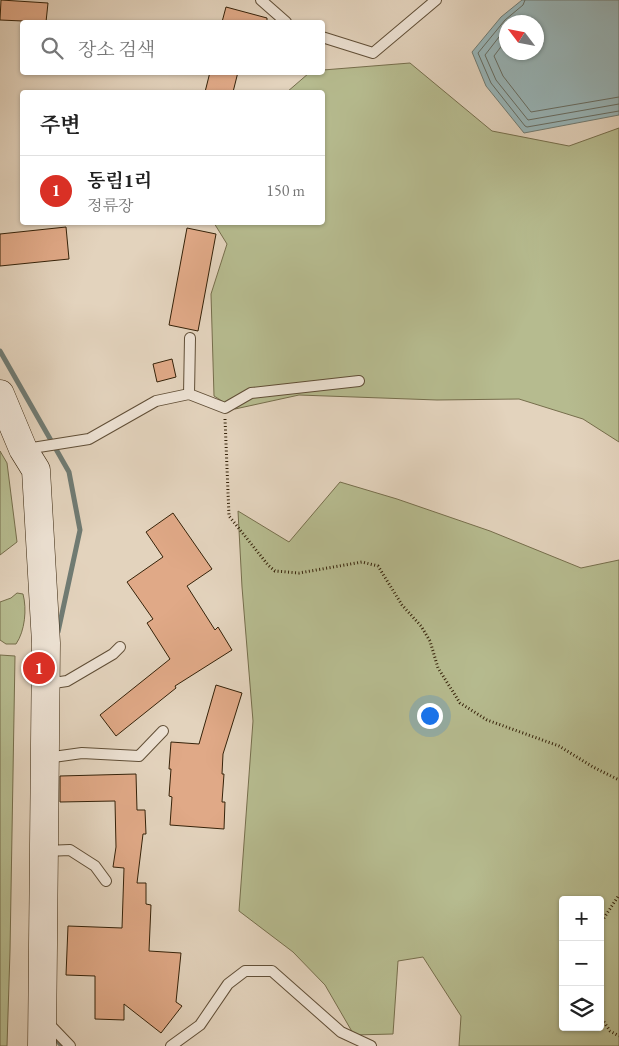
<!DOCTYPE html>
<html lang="ko">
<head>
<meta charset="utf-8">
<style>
	:root { --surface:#fff; --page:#f2f2f2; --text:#222; --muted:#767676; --line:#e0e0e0; --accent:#d93025 }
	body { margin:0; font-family:"EB Garamond","Noto Serif KR",serif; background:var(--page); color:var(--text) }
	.controls { position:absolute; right:15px; bottom:15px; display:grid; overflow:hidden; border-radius:5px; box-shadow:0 1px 4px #0004 }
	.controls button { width:45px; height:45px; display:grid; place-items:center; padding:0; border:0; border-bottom:1px solid var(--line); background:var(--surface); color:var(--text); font:25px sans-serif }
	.compass { position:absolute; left:499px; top:15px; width:45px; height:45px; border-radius:50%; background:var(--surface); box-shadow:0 1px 4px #0004; rotate:302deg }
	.you { position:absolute; left:429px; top:715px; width:18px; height:18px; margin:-12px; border:4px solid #fff; border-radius:50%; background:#1a73e8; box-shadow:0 0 0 8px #1a73e833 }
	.badge { display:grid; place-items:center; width:32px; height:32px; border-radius:50%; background:var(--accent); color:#fff; font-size:16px; font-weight:700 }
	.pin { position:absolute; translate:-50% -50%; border:2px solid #fff; box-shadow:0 1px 5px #0006 }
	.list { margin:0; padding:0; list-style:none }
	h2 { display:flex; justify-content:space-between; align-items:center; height:65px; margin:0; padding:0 20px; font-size:21px }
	h2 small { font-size:16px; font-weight:400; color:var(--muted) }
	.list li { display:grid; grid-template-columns:32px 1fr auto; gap:15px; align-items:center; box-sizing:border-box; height:70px; padding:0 20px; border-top:1px solid var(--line) }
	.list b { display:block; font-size:19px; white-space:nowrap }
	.list p { margin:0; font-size:16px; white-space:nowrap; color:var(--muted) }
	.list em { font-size:16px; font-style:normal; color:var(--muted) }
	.icon { flex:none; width:28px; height:28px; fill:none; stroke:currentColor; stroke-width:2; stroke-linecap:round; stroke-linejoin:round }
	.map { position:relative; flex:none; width:619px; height:1046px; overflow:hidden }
	.search { position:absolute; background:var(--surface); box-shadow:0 1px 4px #0004; left:20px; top:20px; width:305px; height:55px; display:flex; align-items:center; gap:12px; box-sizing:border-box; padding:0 18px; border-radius:5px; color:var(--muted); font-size:19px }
	.panel { position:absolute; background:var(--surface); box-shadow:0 1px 4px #0004; left:20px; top:90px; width:305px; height:135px; border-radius:5px }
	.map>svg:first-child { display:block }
	.green { fill:#b6bb8f; stroke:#766e4c; fill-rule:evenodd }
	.water { fill:#98b6ba; stroke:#707b73; fill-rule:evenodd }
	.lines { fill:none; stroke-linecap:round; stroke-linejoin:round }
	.shore { stroke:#666c62; stroke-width:1 }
	.stream { stroke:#707b73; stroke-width:5 }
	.building { fill:#e0a987; stroke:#352209 }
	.lane-casing { stroke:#604e36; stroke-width:12 }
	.secondary-casing { stroke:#352209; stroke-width:29 }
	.path { stroke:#352209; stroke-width:3; stroke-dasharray:1 2.5; stroke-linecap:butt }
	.lane { stroke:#ede2d4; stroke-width:10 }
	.secondary { stroke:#ede2d4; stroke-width:28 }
</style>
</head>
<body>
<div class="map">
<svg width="619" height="1046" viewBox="0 0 619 1046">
	<rect width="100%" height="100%" fill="#e3d3bd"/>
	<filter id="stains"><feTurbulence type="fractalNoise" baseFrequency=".004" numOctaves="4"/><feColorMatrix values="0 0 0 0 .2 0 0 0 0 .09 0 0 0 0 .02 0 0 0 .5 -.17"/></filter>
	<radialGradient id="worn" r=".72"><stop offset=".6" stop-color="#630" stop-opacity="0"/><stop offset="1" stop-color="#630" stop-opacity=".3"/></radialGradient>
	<path class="green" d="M410,63L492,131L569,146L619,128V442L583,419L519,399L437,400L299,395L235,409L214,396L211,294L227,244L214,223L322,222V92H287L309,73L322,72L323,70Z
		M0,451L7,463L17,542L0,555Z
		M340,482L397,499L490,531L581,568L619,560V1046H459L461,1016L423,957L398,961L393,1034L354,1035L325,985L293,952L239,911L253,721L242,587L238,511L289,542ZM563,900H600V1027H563Z
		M17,593L23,594C27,609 25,631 16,644H6L0,640V602L11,598Z
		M0,655L15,656L10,951L7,1046H0Z"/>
	<path class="water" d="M522,0H619V115L524,133L486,86L472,52L501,17ZM506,22H536V52H506Z"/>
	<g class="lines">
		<path class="shore" d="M525,0L523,5L505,20L478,53L491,83L525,126L527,127L619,111
			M506,28L485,55L496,80L528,120L619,104
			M506,40L494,56L503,76L531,112L619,97"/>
		<path class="stream" d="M0,351L69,472L80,530L58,632
			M56,1039L62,1046"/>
	</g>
	<path class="building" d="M1,0L48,3L46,22L0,20Z
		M226,7L267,18V22H222Z
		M210,72H238L233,92H205Z
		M66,227L69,259L0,266V234Z
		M187,228L216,234L198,331L169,325Z
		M172,359L176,377L157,382L153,364Z
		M173,513L212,569L187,586L215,630L218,627L232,650L175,686L176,688L116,736L100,715L170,659L147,623L153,619L127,582L163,557L146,532Z
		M216,685L242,693L223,754L222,774H224L222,802H225L224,829L170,825L172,797L169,796L171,769H169L171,742L199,744Z
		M136,774L137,810H145L146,834H143L137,883H146V904L151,905L149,951L181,953L176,1002L182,1006L161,1033L124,1004V1020L95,1019V976L66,975L68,926L122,928L124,868L113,867L116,847L115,801L60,802V776Z"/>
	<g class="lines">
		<defs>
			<path id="lane" d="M261,0L286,22
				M322,37L373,53L436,0
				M189,394L190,338
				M26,449L89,439L156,401L189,394L225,408L251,393L359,381
				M47,684L67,681L113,654L120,647
				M46,758L82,753L139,756L163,731
				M45,851L70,850L95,866L106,881
				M47,1022L70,1046
				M171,1046L200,1025L228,984L245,971H272L341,1032L371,1046"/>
			<path id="secondary" d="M0,394L23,449L36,470L46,643L42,1046"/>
		</defs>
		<use href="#lane" class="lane-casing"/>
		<use href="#secondary" class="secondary-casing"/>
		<path class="path" d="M225,419L229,516L268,565L275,571L299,573L362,562L378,566L402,605L421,626L430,641L438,668L460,703L487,720L559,746L593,767L619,780
			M600,924L619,895
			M600,1016L610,1031L619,1036"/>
		<use href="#lane" class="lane"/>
		<use href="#secondary" class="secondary"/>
	</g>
	<rect width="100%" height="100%" filter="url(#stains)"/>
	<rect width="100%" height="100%" fill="url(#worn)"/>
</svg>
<div class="controls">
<button>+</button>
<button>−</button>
<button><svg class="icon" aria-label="layers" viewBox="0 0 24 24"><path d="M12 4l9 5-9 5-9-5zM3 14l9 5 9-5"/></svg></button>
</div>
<svg class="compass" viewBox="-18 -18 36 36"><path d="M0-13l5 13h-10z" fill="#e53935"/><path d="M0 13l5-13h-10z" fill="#767676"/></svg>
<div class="you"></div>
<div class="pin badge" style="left:39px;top:668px">1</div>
<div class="search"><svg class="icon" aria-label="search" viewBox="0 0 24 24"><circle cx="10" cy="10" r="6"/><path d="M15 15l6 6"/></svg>장소 검색</div>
<section class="panel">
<h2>주변<small></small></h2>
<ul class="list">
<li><span class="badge">1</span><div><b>동림1리</b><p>정류장</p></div><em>150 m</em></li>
</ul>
</section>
</div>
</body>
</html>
